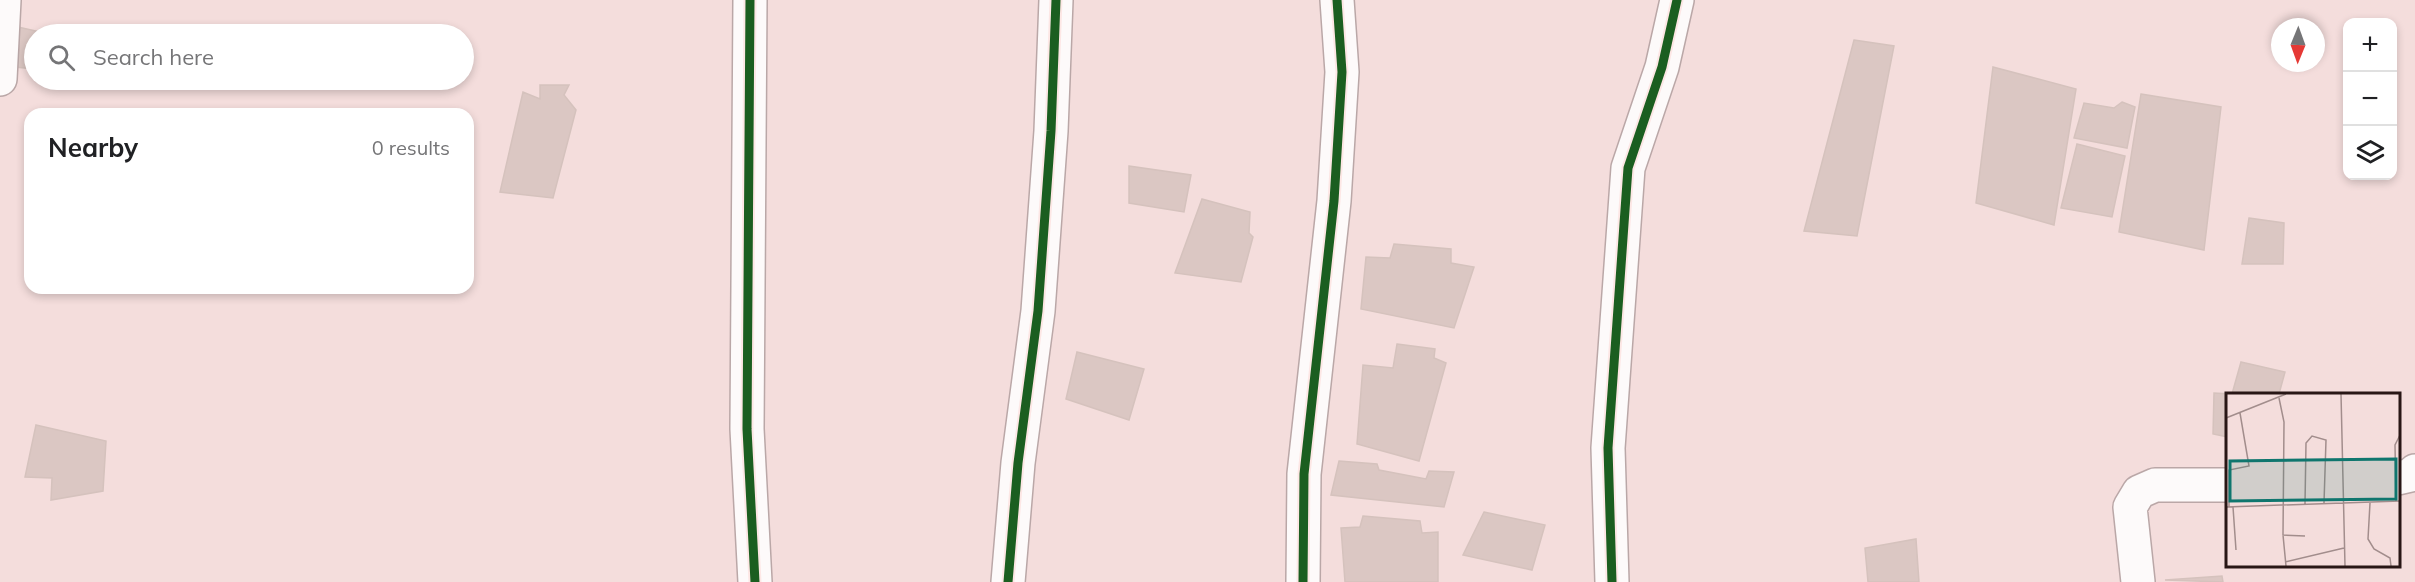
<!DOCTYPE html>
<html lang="en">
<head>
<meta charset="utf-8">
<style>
	:root { --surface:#fff; --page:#f6f6f6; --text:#202124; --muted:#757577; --line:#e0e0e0 }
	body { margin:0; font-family:Mulish,sans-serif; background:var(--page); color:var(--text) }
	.controls { position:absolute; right:18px; top:18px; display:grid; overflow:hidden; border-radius:12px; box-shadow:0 3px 9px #0003 }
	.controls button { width:54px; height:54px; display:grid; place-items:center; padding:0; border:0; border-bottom:2px solid var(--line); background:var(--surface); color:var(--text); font:30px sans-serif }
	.compass { position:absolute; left:2271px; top:18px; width:54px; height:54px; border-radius:50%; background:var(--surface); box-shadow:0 3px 9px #0003; rotate:181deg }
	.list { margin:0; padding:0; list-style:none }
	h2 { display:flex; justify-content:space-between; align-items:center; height:78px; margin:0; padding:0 24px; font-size:26px }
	h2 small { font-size:20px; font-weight:400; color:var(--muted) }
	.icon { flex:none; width:33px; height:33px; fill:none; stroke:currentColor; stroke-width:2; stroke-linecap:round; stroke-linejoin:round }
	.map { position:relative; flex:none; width:2415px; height:582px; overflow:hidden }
	.search { position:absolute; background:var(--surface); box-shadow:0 3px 9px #0003; left:24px; top:24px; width:450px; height:66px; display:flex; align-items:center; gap:15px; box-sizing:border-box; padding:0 21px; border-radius:33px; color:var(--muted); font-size:22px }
	.panel { position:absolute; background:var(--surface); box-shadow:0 3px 9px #0003; left:24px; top:108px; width:450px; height:186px; border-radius:18px }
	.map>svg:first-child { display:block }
	.building { fill:#dbc7c3; stroke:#d5c2bd; stroke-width:1.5 }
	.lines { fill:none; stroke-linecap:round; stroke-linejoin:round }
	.street-casing { stroke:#baa7a7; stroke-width:36 }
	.street { stroke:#fdfafa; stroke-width:33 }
	.cycleway-casing { stroke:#fde7e5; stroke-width:13 }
	.cycleway { stroke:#1b5e20; stroke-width:9 }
	.inset-road { fill:none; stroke:#a28d8c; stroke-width:1.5 }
	.view { fill:#0f766e; fill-opacity:0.15; stroke:#0f766e; stroke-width:3 }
	.inset-edge { fill:none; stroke:#281615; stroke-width:3 }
</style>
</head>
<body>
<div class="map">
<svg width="2415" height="582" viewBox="0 0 2415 582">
	<rect width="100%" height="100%" fill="#f4dddc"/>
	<path class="building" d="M18,27L49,34H34V69L15,67Z
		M1854,40L1894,46L1857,236L1804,231Z
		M1993,67L2076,89L2054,225L1976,203Z
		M540,85H569L564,95L576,110L553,198L500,192L523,92L540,99Z
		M2141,94L2221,107L2204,250L2119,232Z
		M2122,102L2135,107L2127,148L2074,138L2084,103L2114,108Z
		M2077,144L2125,156L2112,217L2061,208Z
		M1129,166L1191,175L1184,212L1129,203Z
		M1202,199L1250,212L1249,233L1253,237L1241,282L1175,273Z
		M2249,218L2284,223L2283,264H2242Z
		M1394,244L1451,249V263L1474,267L1454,328L1361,309L1366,257L1390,258Z
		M1397,344L1435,349L1434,358L1446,363L1419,461L1357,444L1363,365L1393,368Z
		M1077,352L1144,369L1129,420L1066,399Z
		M2241,362L2285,372L2279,394H2228V437L2213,434L2214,393L2232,394Z
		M36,425L106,441L103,491L51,500L52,478L25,477Z
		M1339,461L1377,464L1379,470L1426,479L1429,471L1454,472L1444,507L1331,495Z
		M1484,512L1545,525L1532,570L1463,555Z
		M1363,516L1420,521L1422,533L1438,532V582H1345L1341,528L1360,527Z
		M1916,539L1919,582H1868L1865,548Z
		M2222,576L2223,582L2165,580Z"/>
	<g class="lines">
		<defs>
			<path id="street" d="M750,0L747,429L755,582
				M0,79L4,0
				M2398,478L2411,475L2415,471
				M1008,582L1018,463L1038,311L1051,131L1056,0
				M1303,582L1304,474L1334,201L1342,72L1337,0
				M1612,582L1608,448L1628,168L1662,67L1677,0
				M2138,582L2130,507L2139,492L2155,485H2228"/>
		</defs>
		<use href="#street" class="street-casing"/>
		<use href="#street" class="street"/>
		<defs>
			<path id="cycleway" d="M750,0L747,429L755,582
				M1008,582L1018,463L1038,311L1051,131L1056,0
				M1303,582L1304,474L1334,201L1342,72L1337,0
				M1612,582L1608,448L1628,168L1662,67L1677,0"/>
		</defs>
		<use href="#cycleway" class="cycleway-casing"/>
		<use href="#cycleway" class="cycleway"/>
	</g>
	<g transform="translate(2226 393)">
		<rect width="174" height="174" fill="#f4dddc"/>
		<path class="inset-road" d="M115,1L119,173M53,5L58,29L57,142L79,143M0,25L60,1M170,108L169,52L174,42M144,110L142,146L148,156L164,165L165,173M79,111L80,50L86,43L100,47L98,110M0,114L174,108M3,114V77L23,73L14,20M7,114L10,157M57,142L60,173M59,169L118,155"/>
		<path class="view" d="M170,66V106L4,108V68Z"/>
		<rect width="174" height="174" class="inset-edge"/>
	</g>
</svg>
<div class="controls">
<button>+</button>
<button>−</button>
<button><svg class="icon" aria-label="layers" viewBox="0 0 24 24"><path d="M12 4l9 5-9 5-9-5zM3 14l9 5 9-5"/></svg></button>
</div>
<svg class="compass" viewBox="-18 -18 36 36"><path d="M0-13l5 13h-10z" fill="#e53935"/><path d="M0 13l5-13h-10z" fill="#757577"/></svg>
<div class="search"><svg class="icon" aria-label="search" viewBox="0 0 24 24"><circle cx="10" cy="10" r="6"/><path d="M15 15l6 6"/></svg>Search here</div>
<section class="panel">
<h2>Nearby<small>0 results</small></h2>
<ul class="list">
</ul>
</section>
</div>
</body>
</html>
